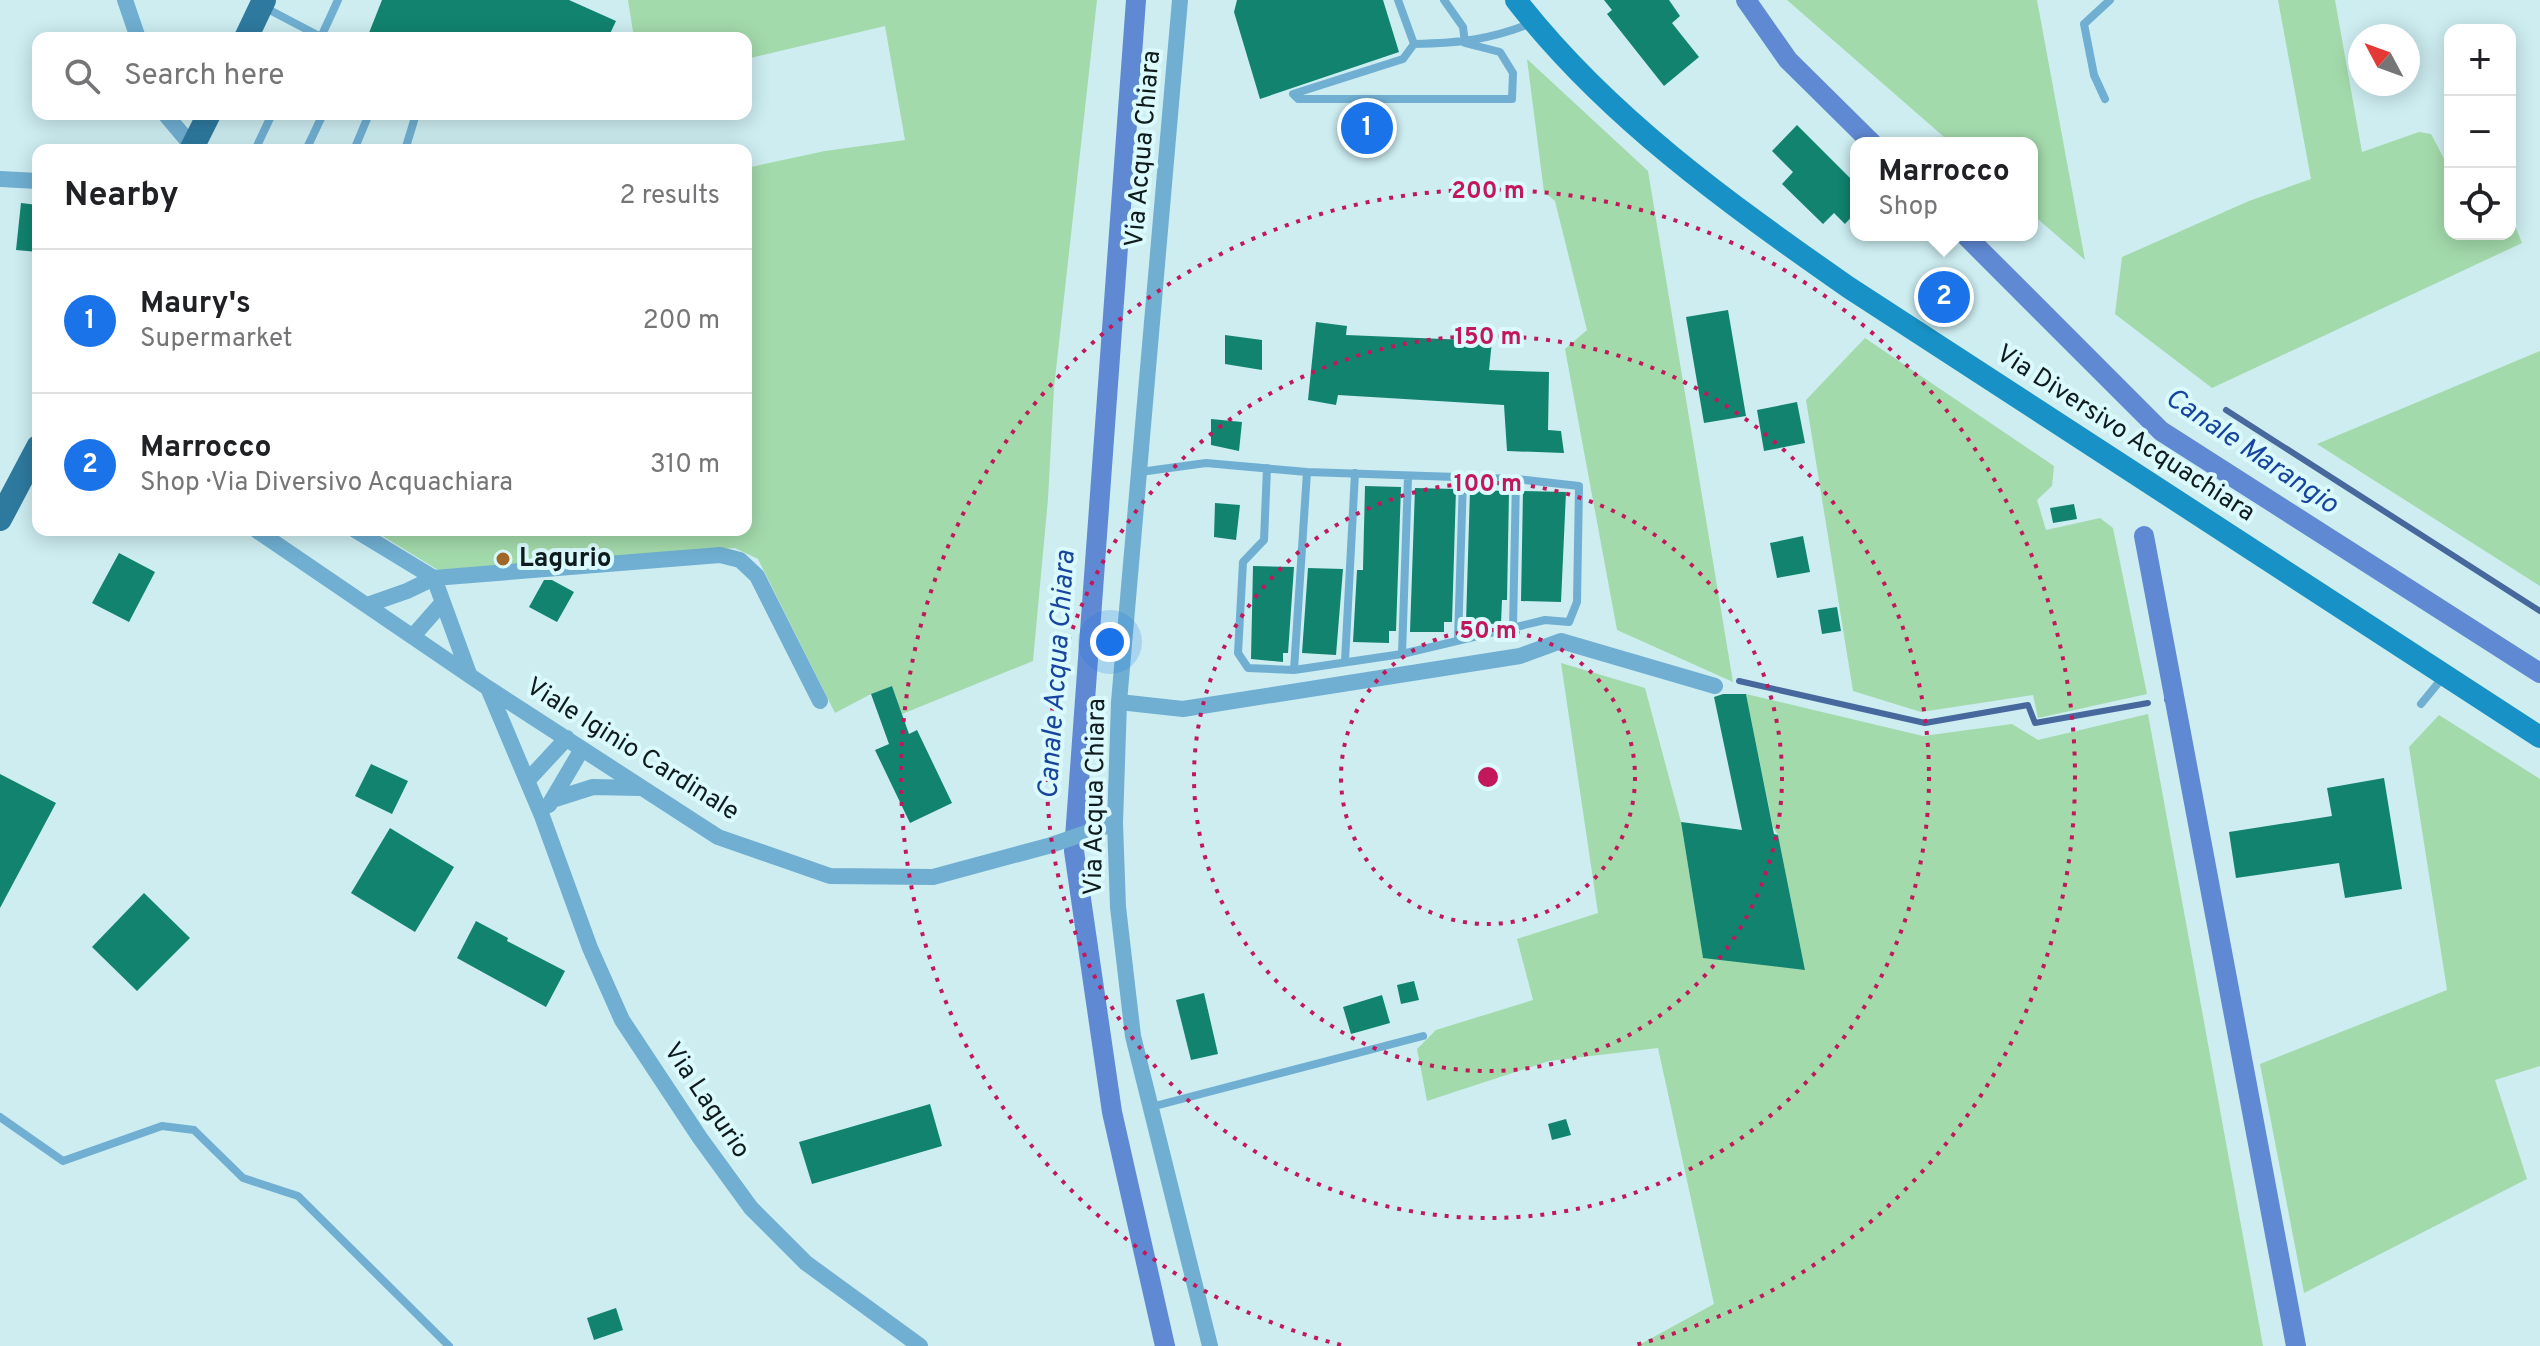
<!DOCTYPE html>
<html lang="en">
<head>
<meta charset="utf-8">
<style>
	:root { --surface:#fff; --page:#f6f6f6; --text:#202124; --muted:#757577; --line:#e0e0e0; --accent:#1a73e8 }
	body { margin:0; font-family:Overpass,sans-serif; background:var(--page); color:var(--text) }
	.controls { position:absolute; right:24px; top:24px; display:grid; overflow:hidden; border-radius:16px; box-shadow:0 4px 20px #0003 }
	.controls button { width:72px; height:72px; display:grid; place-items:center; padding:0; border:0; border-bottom:2px solid var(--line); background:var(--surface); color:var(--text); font:40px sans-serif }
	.compass { position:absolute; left:2348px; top:24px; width:72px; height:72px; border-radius:50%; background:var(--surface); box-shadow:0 4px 20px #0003; rotate:311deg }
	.you { position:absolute; left:1110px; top:642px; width:28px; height:28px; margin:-20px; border:6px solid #fff; border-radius:50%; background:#1a73e8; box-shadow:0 0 0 12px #1a73e833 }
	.badge { display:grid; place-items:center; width:52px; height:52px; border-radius:50%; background:var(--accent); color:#fff; font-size:26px; font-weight:700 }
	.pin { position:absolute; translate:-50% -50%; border:4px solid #fff; box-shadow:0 2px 8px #0006 }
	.popup { position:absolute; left:1850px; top:137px; width:188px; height:104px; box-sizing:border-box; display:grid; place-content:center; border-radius:16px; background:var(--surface); filter:drop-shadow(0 2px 6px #0005); font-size:26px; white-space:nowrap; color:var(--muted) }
	.popup b { font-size:30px; color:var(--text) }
	.popup::after { content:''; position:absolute; left:50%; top:100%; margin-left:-16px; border:16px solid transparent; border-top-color:var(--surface) }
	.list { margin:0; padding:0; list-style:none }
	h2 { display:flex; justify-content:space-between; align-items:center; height:104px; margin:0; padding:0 32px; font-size:34px }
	h2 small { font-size:26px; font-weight:400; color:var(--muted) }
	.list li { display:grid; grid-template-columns:52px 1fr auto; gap:24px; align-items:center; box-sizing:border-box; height:144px; padding:0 32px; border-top:2px solid var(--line) }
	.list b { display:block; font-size:30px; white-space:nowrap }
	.list p { margin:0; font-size:26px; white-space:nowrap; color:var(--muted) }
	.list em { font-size:26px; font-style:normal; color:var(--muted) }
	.icon { flex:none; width:44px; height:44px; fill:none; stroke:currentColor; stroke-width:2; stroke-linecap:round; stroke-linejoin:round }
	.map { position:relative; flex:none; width:2540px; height:1346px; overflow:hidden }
	.search { position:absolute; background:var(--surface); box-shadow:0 4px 20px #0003; left:32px; top:32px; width:720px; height:88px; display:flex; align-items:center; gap:20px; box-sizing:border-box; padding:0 28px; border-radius:16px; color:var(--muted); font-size:30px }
	.panel { position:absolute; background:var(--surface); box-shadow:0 4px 20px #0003; left:32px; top:144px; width:720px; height:392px; border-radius:16px }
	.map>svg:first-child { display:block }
	.green { fill:#a3daab }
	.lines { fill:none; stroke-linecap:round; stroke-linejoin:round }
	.stream { stroke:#47689c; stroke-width:6 }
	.canal { stroke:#5f89d3; stroke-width:20 }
	.building { fill:#11836f }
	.lane { stroke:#70afd2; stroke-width:8 }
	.street { stroke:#70afd2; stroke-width:16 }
	.secondary { stroke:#1892c6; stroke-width:22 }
	.primary { stroke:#2e7a9f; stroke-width:24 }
	.ring { fill:none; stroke:#c2185b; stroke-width:4; stroke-dasharray:4 8 }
	.poi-dot { fill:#a26828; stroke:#dafafe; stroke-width:3 }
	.labels { text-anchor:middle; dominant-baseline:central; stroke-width:8; stroke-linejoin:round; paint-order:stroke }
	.street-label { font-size:26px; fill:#0f1b1c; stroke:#dafafe }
	.poi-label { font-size:26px; font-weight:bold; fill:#0f1b1c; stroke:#dafafe; text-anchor:start }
	.water-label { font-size:28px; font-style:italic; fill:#17459d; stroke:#dafafe }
	.centre { fill:#c2185b; stroke:#dafafe; stroke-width:4 }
	.ring-label { font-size:24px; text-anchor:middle; font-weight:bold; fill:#c2185b; stroke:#dafafe; stroke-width:8; stroke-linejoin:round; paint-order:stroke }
</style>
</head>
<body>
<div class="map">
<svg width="2540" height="1346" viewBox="0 0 2540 1346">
	<rect width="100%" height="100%" fill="#cdedf1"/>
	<path class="green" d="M628,0H1097L1054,388L1048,499L1033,661L902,714L892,686L871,694L835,713L758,559L735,548L438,570L373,530H746V168L825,151L905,140L885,26L746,59V38H634Z
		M1787,0H2037L2085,260L2032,214V143H1951Z
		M2278,0H2335L2362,152L2419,132L2431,134L2450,170V234H2510V213L2522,243L2212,388L2115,314L2122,257L2249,201L2311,179Z
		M1527,59L1648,171L1733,682L1617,630L1565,349L1587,330L1555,201L1544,192Z
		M1865,338L2054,466L2052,486L2037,500L2046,530L2100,518L2113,528L2147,694L2038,718L2033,695L1921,712L1853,691L1806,400Z
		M2540,351V586L2317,444Z
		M1561,663L1645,688L1681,822L1703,957L1805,969L1778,835L1773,827L1746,694L1923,736L2012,724L2038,740L2148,714L2263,1346H1637L1714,1304L1658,1048L1549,1061L1427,1101L1417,1049L1436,1030L1533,1000L1517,939L1598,913Z
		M2439,715L2540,779V1066L2495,1080L2527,1179L2304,1293L2260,1064L2447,990L2409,747Z"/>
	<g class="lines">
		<path class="stream" d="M2226,410L2540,611
			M1739,681L1925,723L2028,705L2035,723L2148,703
			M2167,700L2175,699"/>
		<path class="canal" d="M1136,0L1074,851L1112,1112L1165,1346
			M1746,0L1788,60L1872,143
			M1965,235L2161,431L2540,673
			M2144,536L2296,1346"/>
	</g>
	<path class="building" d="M382,0H569L616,21L608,38H367Z
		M1237,0H1383L1399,52L1260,99L1234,12Z
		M1604,0H1669L1680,16L1672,23L1699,57L1664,86L1607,14L1612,10Z
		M1797,125L1856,184V212L1845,224L1834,213L1823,224L1782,184L1793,172L1772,151Z
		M21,203L38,205V252L16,250Z
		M1728,310L1746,416L1704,423L1686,317Z
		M1316,322L1347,326L1346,335L1492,341L1489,370L1549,372L1548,430L1561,431L1564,453L1507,451L1504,405L1338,395L1336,405L1308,400Z
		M1225,335L1262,340V370L1225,364Z
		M1797,402L1805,443L1764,451L1757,410Z
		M1211,419L1242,422L1239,451L1211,445Z
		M1365,486L1401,487L1396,631H1389V643L1353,642L1357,570H1363Z
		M1415,488L1456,489L1452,622H1444V632H1410Z
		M1470,490L1509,491L1507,600H1502L1501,623L1499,624L1466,623Z
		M1523,491L1566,492L1561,602L1521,601Z
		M1215,503L1240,505L1236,540L1214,537Z
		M2074,504L2077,519L2053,523L2050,508Z
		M1803,536L1810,572L1777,578L1770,543Z
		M119,553L155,572L129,622L92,603Z
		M1253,566L1294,567L1288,653H1283V662L1251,659Z
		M1308,568L1343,569L1336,655L1302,653Z
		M544,580H552L574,592L557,622L529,607Z
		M1837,607L1841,631L1822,634L1818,610Z
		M892,686L909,734L917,730L952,803L910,823L875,750L889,744L871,694Z
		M1723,694H1746L1774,834L1778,835L1805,970L1703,958L1681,822L1742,830L1714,697Z
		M371,764L408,781L392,814L355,796Z
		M0,774L56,803L0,908Z
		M2384,778L2402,889L2345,898L2339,863L2236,878L2229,832L2332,816L2327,788Z
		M390,828L454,867L415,932L351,893Z
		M144,893L190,938L137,991L92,947Z
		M476,921L508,938L507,941L565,971L546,1007L457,958Z
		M1414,981L1419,1000L1401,1004L1397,985Z
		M1204,993L1218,1054L1191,1060L1176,1000Z
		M1382,995L1390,1023L1351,1034L1343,1007Z
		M930,1104L942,1146L812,1184L799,1142Z
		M1566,1119L1571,1135L1552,1140L1548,1124Z
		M616,1308L623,1330L594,1340L587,1318Z"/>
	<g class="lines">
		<path class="lane" d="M1398,0L1414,44C1460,43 1489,40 1532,23
			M262,6L321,37L338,0
			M1414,44L1403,59L1293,94L1298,99H1512L1513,73L1500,52L1465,43L1463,27L1444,0
			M2105,99L2094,75L2084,24L2110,0
			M272,150L256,148L272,114
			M306,150L323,114
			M354,150L369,114
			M405,150L416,114
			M1140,472L1206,463L1307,472L1516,479L1579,486L1577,602L1569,622L1545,620L1402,654L1294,670L1248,668L1238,653L1243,562L1264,540L1267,468
			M1513,628L1516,479
			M1458,640L1463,479
			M1402,654L1408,477
			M1345,661L1355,473
			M1294,670L1307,472
			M2421,704L2444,676
			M1151,1107L1423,1036
			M0,1117L63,1161L162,1126L194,1130L243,1178L298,1196L449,1346"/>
		<path class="street" d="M125,0L138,38
			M1180,0L1119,702L1115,823L1118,907L1133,1036L1210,1346
			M165,114L193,147
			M0,179L38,181
			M256,530L488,688L718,837L830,876L933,877L1048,846L1115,823
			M355,530L434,578L469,674
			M367,605L407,591L434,578L720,555L740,560L757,576L820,701
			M413,636L443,602
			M488,688L542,816L590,948L622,1020L700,1138L751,1208L806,1263L920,1346
			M1119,702L1183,709L1520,656L1561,641L1715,686
			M528,780L567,738
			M552,800L593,787L639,788
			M549,805L582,749"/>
		<path class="secondary" d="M1516,0C1607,117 1728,203 1848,287L2540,737"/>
		<path class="primary" d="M246,38L264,0
			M191,150L209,114
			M0,519L38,447"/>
	</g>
	<g class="ring">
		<circle cx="1488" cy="777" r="147"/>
		<circle cx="1488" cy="777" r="294"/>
		<circle cx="1488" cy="777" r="441"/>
		<path d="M1341 1345A587 587 0 1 1 1635 1345"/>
	</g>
	<circle class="poi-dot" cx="503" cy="559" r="8"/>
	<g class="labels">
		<g class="street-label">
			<text transform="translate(1144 149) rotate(-85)">Via Acqua Chiara</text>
			<text transform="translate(2125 434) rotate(33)">Via Diversivo Acquachiara</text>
			<text transform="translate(632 750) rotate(32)">Viale Iginio Cardinale</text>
			<text transform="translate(1096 797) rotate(-89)">Via Acqua Chiara</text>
			<text transform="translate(706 1101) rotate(56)">Via Lagurio</text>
		</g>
		<g class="poi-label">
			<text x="519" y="559">Lagurio</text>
		</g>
		<g class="water-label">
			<text transform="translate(2251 452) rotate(34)">Canale Marangio</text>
			<text transform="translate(1058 675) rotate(-86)">Canale Acqua Chiara</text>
		</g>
	</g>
	<circle cx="1488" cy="777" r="12" class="centre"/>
	<g class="ring-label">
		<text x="1488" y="198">200 m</text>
		<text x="1488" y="344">150 m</text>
		<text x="1488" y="491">100 m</text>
		<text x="1488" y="638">50 m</text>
	</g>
</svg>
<div class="controls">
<button>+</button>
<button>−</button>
<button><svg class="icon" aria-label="locate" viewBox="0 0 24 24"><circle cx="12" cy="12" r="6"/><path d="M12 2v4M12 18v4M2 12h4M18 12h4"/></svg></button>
</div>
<svg class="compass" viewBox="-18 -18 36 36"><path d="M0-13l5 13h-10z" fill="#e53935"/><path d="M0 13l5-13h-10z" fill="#757577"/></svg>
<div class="you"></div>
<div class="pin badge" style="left:1367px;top:128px">1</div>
<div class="pin badge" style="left:1944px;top:297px">2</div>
<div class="popup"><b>Marrocco</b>Shop</div>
<div class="search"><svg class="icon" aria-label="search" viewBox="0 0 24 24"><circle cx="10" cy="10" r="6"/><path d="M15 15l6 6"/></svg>Search here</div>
<section class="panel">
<h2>Nearby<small>2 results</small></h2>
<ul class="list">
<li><span class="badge">1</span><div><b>Maury's</b><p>Supermarket</p></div><em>200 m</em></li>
<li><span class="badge">2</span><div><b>Marrocco</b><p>Shop · Via Diversivo Acquachiara</p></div><em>310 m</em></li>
</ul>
</section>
</div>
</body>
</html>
